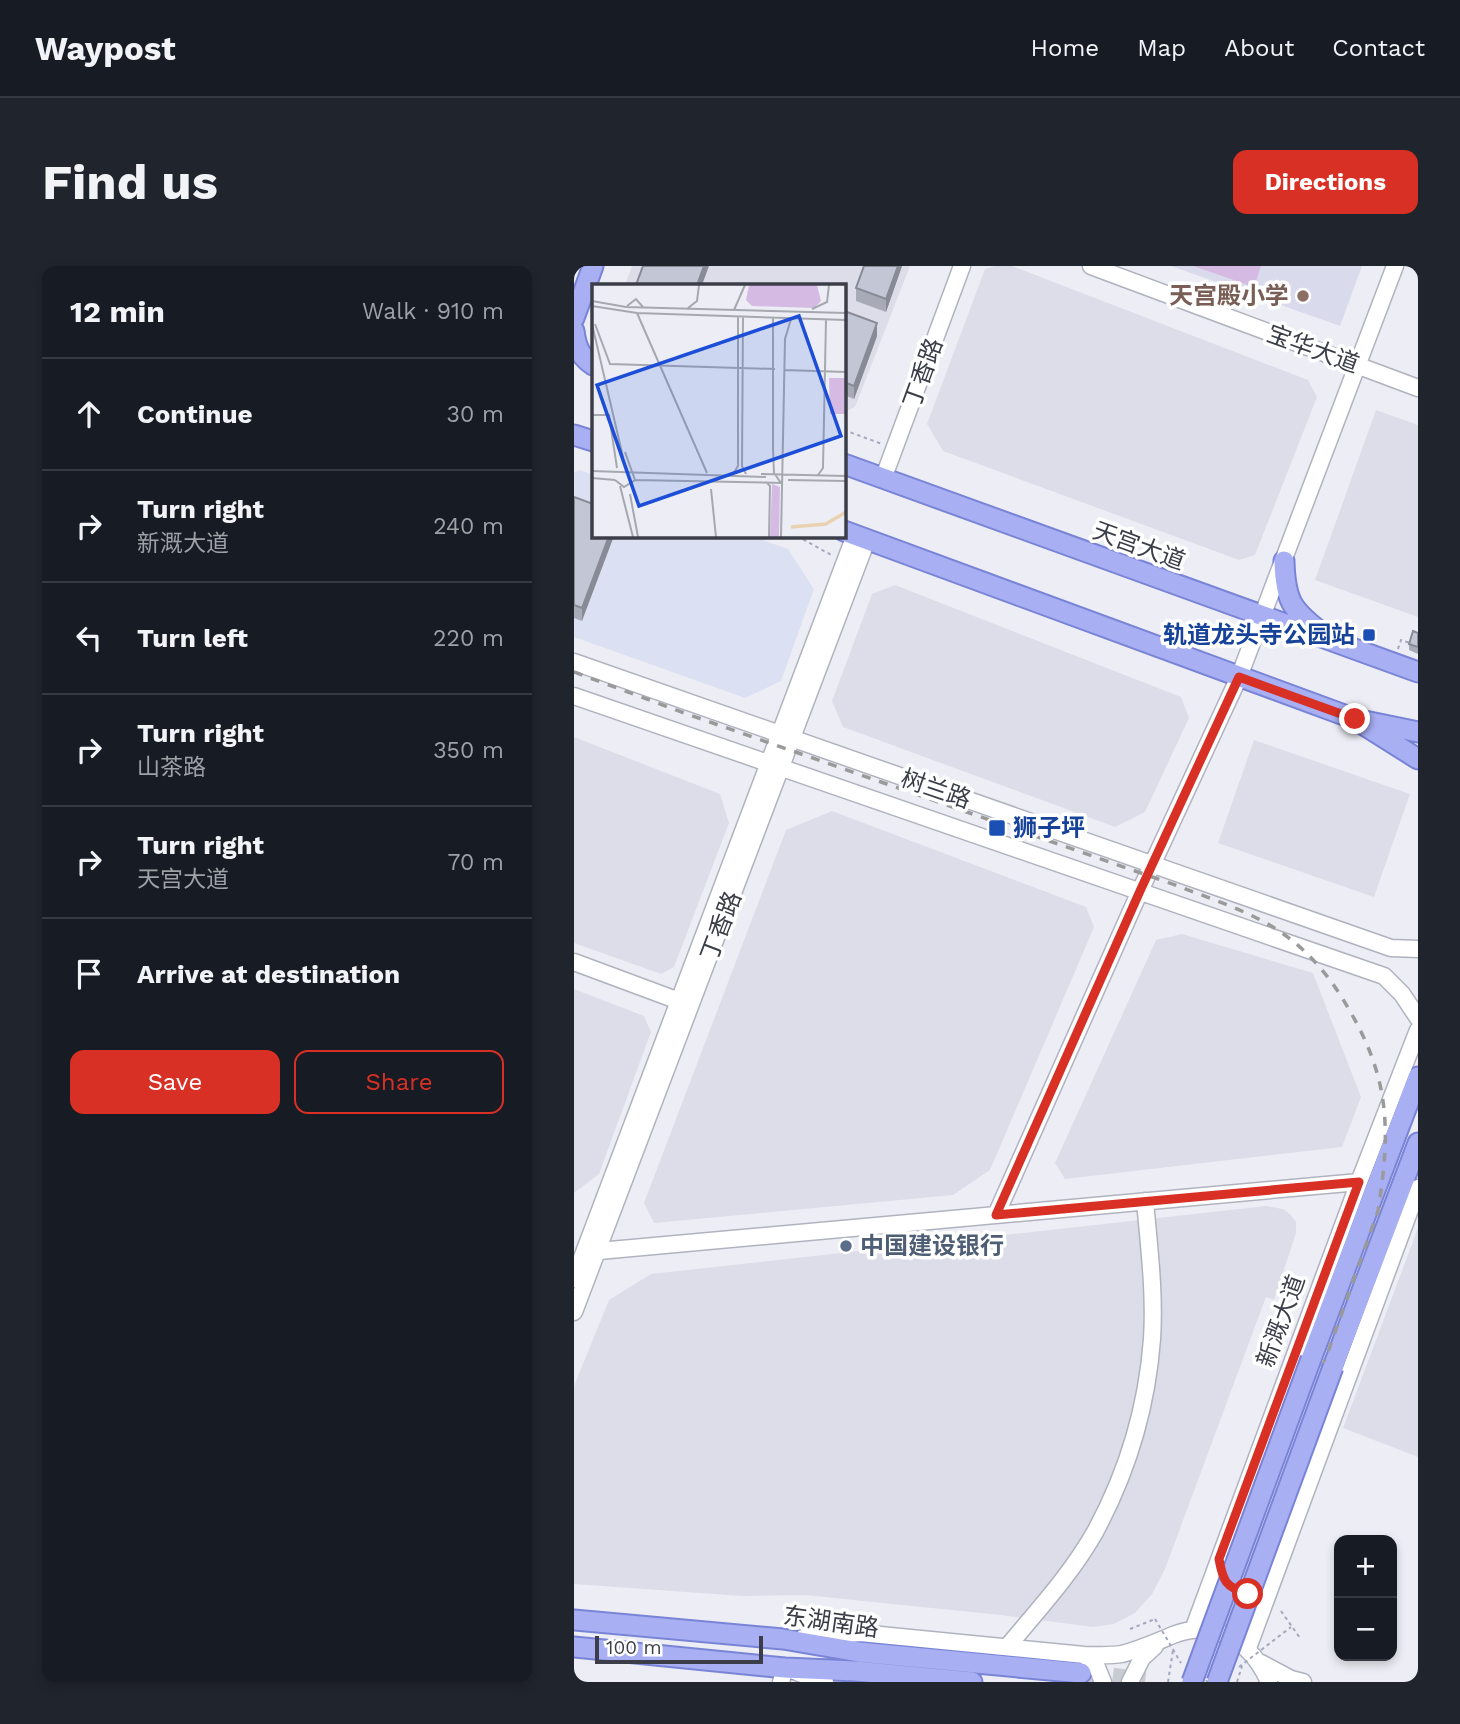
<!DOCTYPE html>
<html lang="en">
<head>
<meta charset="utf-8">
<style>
	:root { --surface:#171b24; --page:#20242c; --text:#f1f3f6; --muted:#9ea1a6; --line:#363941; --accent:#d93025 }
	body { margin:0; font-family:"Work Sans","Noto Sans SC",sans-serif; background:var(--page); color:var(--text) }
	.controls { position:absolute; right:21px; bottom:21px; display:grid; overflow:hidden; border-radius:14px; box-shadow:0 4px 10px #0003 }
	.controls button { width:63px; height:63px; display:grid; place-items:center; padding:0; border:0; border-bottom:2px solid var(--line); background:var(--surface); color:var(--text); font:35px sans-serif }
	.scale { position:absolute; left:21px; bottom:18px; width:168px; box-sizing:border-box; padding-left:7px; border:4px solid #3b3e48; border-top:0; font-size:19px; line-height:24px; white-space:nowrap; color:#3b3e48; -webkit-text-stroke:5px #fff; paint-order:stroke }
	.stop { position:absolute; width:21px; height:21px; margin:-16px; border:5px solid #d93025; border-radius:50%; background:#fff }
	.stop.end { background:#d93025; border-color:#fff; box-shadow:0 2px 7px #0008 }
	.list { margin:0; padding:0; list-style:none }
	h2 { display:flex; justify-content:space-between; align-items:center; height:91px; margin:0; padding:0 28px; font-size:30px }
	h2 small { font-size:23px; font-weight:400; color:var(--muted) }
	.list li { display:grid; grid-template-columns:46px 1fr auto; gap:21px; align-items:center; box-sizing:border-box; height:112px; padding:0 28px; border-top:2px solid var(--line) }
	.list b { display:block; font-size:26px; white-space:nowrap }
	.list p { margin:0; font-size:23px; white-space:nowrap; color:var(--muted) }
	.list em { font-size:23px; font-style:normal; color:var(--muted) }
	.actions { display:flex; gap:14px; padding:21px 28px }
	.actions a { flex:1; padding:16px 0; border:2px solid var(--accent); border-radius:14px; text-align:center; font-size:24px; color:var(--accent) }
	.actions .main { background:var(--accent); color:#fff }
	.icon { flex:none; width:38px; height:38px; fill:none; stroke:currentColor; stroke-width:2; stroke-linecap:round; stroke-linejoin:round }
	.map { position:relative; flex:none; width:844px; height:1416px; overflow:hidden; border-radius:14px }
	header { display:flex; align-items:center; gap:42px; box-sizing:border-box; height:98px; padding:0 35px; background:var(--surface); border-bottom:2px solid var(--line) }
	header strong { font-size:33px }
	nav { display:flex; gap:38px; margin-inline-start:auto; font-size:24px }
	.intro { display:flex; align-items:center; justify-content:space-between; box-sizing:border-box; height:168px; padding:0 42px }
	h1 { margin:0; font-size:49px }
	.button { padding:18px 32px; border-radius:14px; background:var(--accent); color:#fff; font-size:24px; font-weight:700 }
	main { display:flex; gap:42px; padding:0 42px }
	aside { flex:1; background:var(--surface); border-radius:14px; box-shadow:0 4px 10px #0003 }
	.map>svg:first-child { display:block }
	.residential { fill:#dcdde8 }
	.commercial { fill:#dbe1f3 }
	.education { fill:#d9dbec }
	.green { fill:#d5bbe3 }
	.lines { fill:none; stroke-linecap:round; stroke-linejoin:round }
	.major-tunnel { stroke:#c9cbd2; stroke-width:19; stroke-dasharray:19 10; stroke-linecap:butt }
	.minor-casing { stroke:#b0b3bf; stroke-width:19 }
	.major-casing { stroke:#7984d7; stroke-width:23 }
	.path { stroke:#a3a8bf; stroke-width:2; stroke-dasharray:3.5 3.5; stroke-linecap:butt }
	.minor { stroke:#fff; stroke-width:16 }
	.major { stroke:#a8aff3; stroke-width:19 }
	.rail { stroke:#9a9a9a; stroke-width:3.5; stroke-dasharray:9 9; stroke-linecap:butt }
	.major-bridge-casing { stroke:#7984d7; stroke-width:23; stroke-linecap:butt }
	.path-bridge { stroke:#a3a8bf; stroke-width:2; stroke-dasharray:3.5 3.5; stroke-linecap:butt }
	.major-bridge { stroke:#a8aff3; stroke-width:19 }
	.wall { fill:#a8abb7 }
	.shaded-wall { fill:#888b95 }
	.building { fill:#c3c7d5; stroke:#888b95; stroke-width:2 }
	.route { stroke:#d93025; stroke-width:9 }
	.education-dot { fill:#8d6e63; stroke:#fff; stroke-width:2.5 }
	.transit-dot { fill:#1a4fb4; stroke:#fff; stroke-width:2.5 }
	.service-dot { fill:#5c6f8a; stroke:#fff; stroke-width:2.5 }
	.labels { text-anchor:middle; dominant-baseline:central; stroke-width:7; stroke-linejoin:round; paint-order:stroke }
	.education-label { font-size:24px; font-weight:bold; fill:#785e54; stroke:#fff; text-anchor:end }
	.street-label { font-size:24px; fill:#3b3e48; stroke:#fff }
	.transit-label { font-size:24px; font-weight:bold; fill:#164399; stroke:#fff; text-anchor:end }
	.service-label { font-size:24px; font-weight:bold; fill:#4e5e75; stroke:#fff; text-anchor:start }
	.inset-river { fill:none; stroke:#e9d2b1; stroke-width:3.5 }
	.inset-road { fill:none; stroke:#a6a8b0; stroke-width:2 }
	.view { fill:#1d4ed8; fill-opacity:0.15; stroke:#1d4ed8; stroke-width:3.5 }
	.inset-edge { fill:none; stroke:#3b3e48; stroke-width:3.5 }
</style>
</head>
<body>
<header>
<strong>Waypost</strong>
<nav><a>Home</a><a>Map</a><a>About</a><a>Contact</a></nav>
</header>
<div class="intro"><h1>Find us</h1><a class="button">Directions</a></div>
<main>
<aside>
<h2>12 min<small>Walk · 910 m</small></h2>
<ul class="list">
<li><svg class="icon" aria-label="ahead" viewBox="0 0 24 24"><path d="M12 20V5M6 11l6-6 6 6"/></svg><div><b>Continue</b></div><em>30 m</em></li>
<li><svg class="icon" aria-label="right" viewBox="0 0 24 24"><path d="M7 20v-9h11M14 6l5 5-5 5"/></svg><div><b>Turn right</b><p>新溉大道</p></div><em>240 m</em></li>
<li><svg class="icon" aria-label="left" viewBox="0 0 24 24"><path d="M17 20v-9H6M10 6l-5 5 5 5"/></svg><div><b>Turn left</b></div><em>220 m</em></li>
<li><svg class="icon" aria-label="right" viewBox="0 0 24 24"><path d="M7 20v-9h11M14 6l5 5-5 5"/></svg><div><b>Turn right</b><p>山茶路</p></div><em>350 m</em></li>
<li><svg class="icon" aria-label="right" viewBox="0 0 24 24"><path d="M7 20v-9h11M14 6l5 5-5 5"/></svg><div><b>Turn right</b><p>天宫大道</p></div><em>70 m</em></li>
<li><svg class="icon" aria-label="arrive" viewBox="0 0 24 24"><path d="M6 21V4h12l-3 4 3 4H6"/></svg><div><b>Arrive at destination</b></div></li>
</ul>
<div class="actions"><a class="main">Save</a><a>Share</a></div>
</aside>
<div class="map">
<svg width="844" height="1416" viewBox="0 0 844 1416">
	<rect width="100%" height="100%" fill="#edeef5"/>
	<path class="residential" d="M58,0H336L281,141L270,146V19H51Z
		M421,0H438L734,114L743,131L681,289L665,294L369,185L353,158L411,3Z
		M802,144L844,159V351L741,314Z
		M321,319L607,431L615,452L571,546L541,561L269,461L258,435L298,328Z
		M0,471L146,528L155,557L100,701L87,708L0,677Z
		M680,474L836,528L800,631L644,577Z
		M258,545L512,641L520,661L416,904L379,929L80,957L70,937L212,564Z
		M608,668L739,707L787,831L768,881L491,913L481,897L582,674Z
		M0,723L70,750L77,766L25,908L0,927Z
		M692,940L709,943L717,949L722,956V967L700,1034L692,1031L591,1303L578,1328L561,1347L540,1358L519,1361L426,1349L231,1329L168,1330L0,1318V1120L35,1034L77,1008Z
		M844,962V1191L769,1162Z"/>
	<path class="commercial" d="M6,204L19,209V270H177L214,283L240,323L207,415L171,432L0,371V206Z"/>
	<path class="education" d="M597,0H788L766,60Z"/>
	<path class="green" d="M619,0H687L680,21Z"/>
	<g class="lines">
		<path class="major-tunnel" d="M510,1407L571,1416"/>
		<defs>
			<path id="minor" d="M517,0L844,122
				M309,213L388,0
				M0,396L817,682L844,683
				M0,430L810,710L828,728L844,752
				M0,696L105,735
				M422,949L566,625L665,411L821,0
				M14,986L785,916
				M0,1013L281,269
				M0,1046L293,274
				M619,1364L785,916L844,764
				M229,1372L286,1367L510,1389C523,1389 536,1390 548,1388C567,1383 582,1376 599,1369C642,1352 678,1377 695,1416
				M434,1380C464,1344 498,1307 521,1266C553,1207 573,1140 578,1073C581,1027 575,981 571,935
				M674,1382L844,922
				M510,1389L522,1399L529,1416
				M687,1397L717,1413L729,1416
				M207,1416L211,1402L251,1416
				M556,1416L568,1392L581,1380"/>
			<path id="major" d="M0,52L19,0
				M0,65C2,81 6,90 19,99
				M0,169L19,175
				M270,198L844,406
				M270,265L781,453L844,466
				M710,295C711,333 717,344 747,366
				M790,459L844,493
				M737,1093L844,811
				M759,1101L844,877
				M0,1354L209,1373L285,1386L507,1407
				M0,1381L211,1402L281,1405L398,1416"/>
		</defs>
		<use href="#minor" class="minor-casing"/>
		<use href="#major" class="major-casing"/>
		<path class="path" d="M270,164L308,178
			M223,270L259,290
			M824,383L827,374L836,377
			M707,1345L726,1372
			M556,1363L581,1353
			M594,1416L599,1384
			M663,1416L668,1400"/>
		<use href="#minor" class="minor"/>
		<use href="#major" class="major"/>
		<path class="rail" d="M0,406L113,448L604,620C637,633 672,644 702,663C732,682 755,709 773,740C816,812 817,863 804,945L670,1323L633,1416"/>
		<defs>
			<path id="major-bridge" d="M618,1416L737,1093
				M643,1416L759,1101"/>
		</defs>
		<use href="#major-bridge" class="major-bridge-casing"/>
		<path class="path-bridge" d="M581,1353L607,1397
			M665,1401L717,1361"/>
		<use href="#major-bridge" class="major-bridge"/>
	</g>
	<path class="wall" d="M290,0H328L312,46L282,35V22Z
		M270,55L303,70L280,133L270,129Z
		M0,231L19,238L8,355L0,352Z
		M844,367V388L835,384V378Z"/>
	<path class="shaded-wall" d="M130,0H135L128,19H123Z
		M324,0H328L312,46V33Z
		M303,57V70L280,133V120Z
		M35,270H40L8,355V342Z"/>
	<path class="building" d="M69,0H130L123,19H62Z
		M290,0H324L312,33L282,22Z
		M273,46L303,57L280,120L270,116V55Z
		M0,231L19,238V270H35L8,342L0,339Z
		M839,365L844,367V381L835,378Z"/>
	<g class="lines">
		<path class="route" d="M674,1328C651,1321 649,1315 645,1293L785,916L422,949L566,625L665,411L781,453"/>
	</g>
	<circle class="education-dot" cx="729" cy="30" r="7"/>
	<g class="transit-dot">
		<rect x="788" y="362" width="14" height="14" rx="3.5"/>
		<rect x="414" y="553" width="18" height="18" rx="3.5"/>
	</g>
	<circle class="service-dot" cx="272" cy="980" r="7"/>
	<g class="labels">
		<g class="education-label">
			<text x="715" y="30">天宫殿小学</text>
		</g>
		<g class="street-label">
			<text transform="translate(739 83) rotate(20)">宝华大道</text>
			<text transform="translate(349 107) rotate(-70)">丁香路</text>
			<text transform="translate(565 280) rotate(20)">天宫大道</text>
			<text transform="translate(362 523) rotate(19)">树兰路</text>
			<text transform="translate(147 660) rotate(-69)">丁香路</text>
			<text transform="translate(707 1055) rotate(-70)">新溉大道</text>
			<text transform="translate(257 1356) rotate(8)">东湖南路</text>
		</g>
		<g class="transit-label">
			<text x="781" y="369">轨道龙头寺公园站</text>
			<text x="439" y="562" text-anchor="start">狮子坪</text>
		</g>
		<g class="service-label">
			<text x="286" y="980">中国建设银行</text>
		</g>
	</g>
	<g transform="translate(18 18)">
		<rect width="254" height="254" fill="#edeef5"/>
		<path d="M157,1H225L229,17L222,24L160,22L154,16ZM237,94H253V130H238ZM180,200L188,203L187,253H178Z" fill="#d5bbe3"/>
		<path class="inset-river" d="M199,243L234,240L254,228"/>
		<path class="inset-road" d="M0,17L34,23L254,29M0,22L45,29L254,36M35,22L44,15L51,23M96,24L105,17L107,1M220,25L235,18L237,1M142,26L153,1M45,29L115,189M151,33L150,182L154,190M181,34V165L182,189L189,199M0,40L31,173M3,40L18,80L183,85M192,86L254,88M0,131H17L25,184M0,187L174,193M141,190L146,182V33M169,190L254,192M226,191L231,184L234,35M0,194L23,196M23,196L32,203L43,196L33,168M43,196L191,199M196,196L254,197M174,198L178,202L177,253M28,202L41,253M119,205L124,253M38,210L46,253M189,253L193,55L199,35"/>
		<path class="view" d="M207,32L249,152L47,222L5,101Z"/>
		<rect width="254" height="254" class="inset-edge"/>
	</g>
</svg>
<div class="controls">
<button>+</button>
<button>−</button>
</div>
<div class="scale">100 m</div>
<div class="stop" style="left:674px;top:1328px"></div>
<div class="stop end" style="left:781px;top:453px"></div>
</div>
</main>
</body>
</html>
